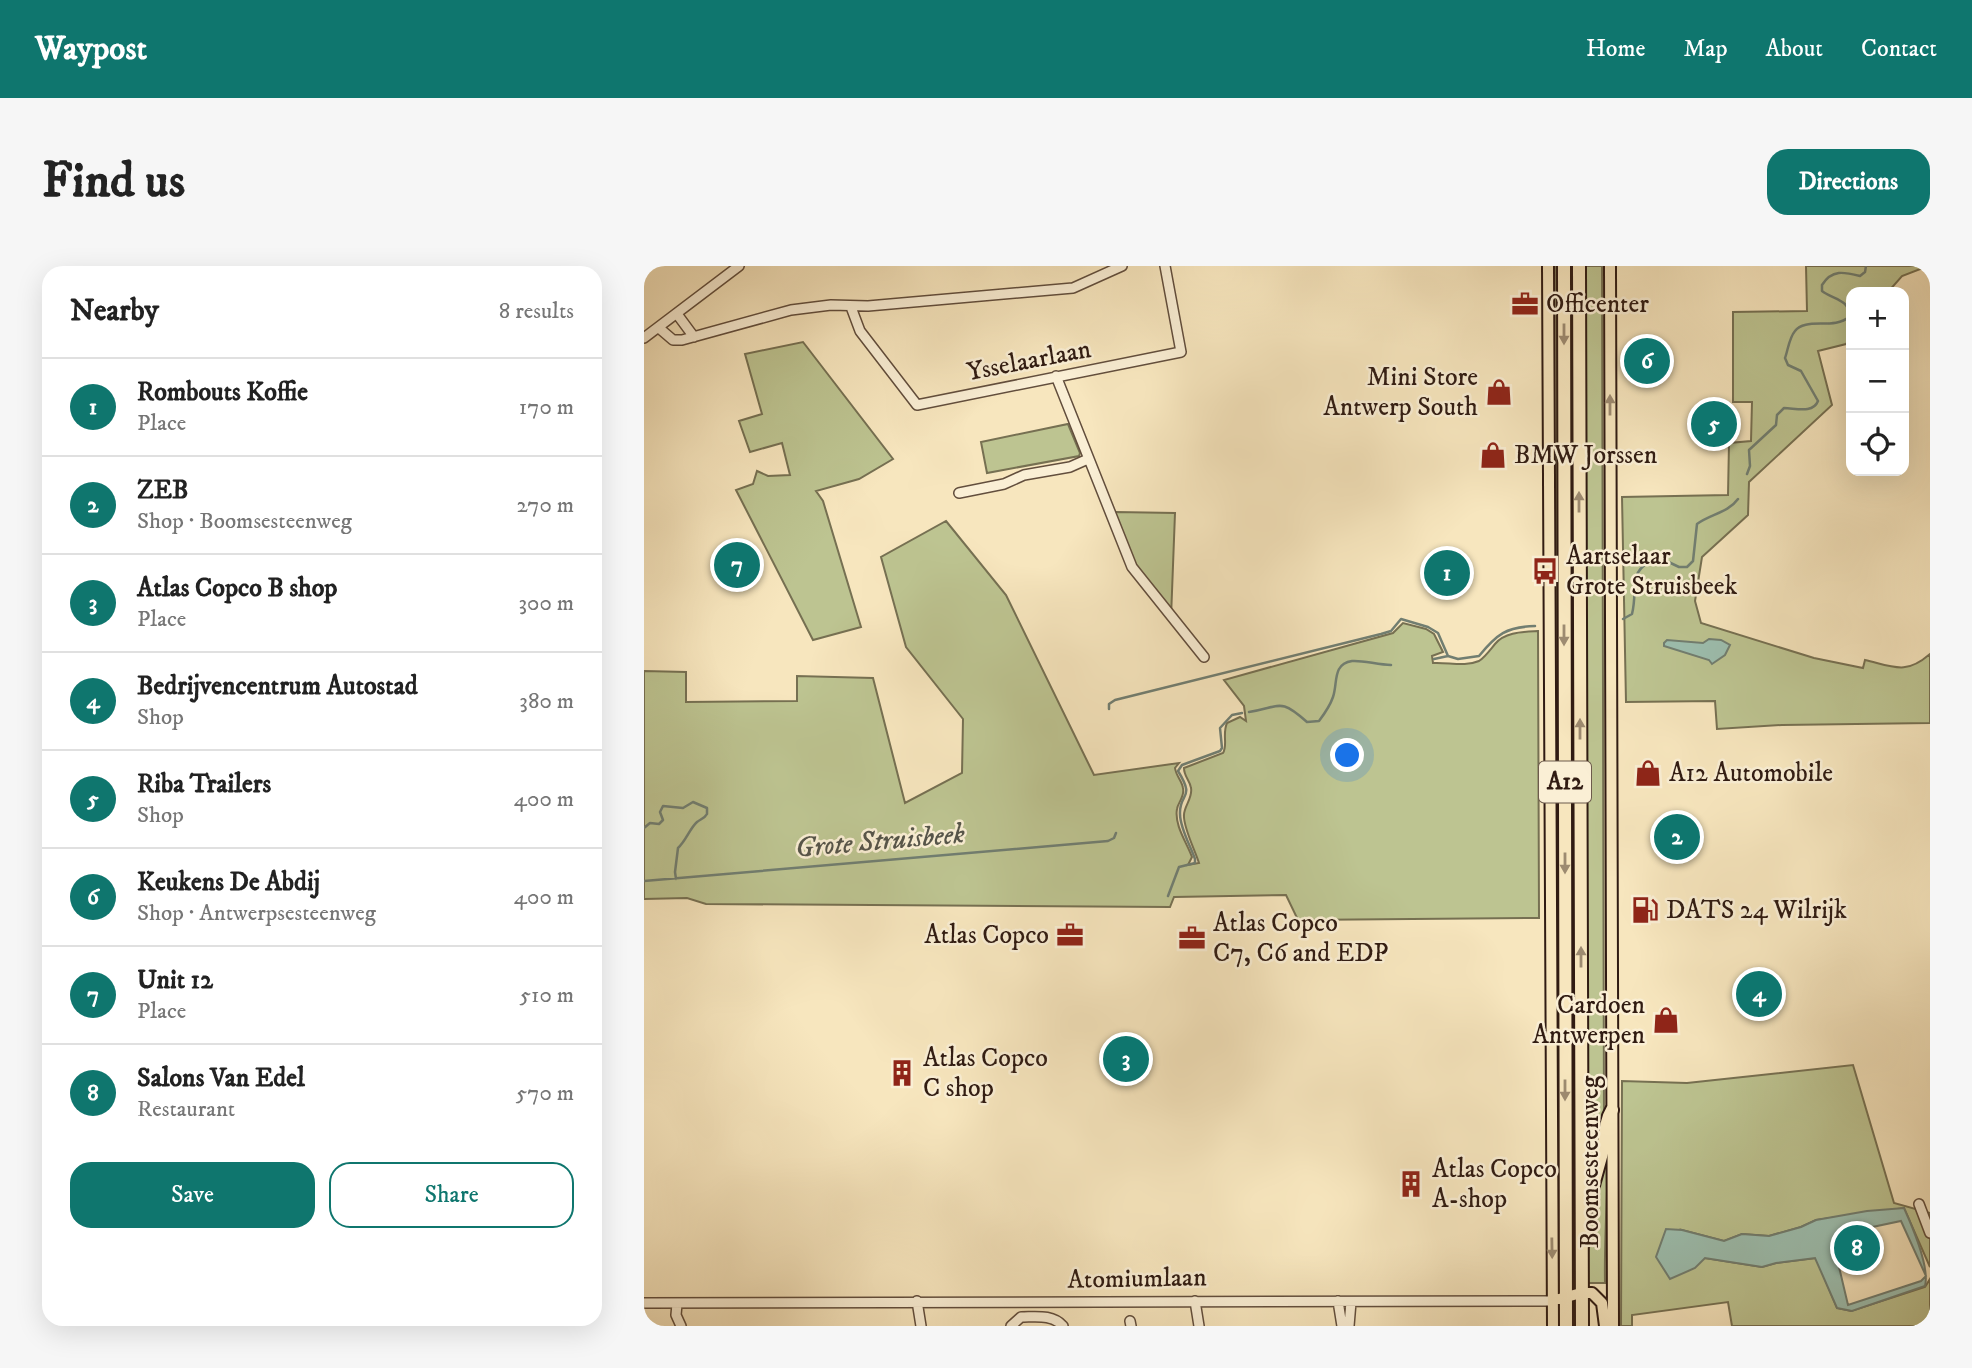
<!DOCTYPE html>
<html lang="en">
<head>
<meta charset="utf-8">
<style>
	:root { --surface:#fff; --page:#f6f6f6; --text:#222; --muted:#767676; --line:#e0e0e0; --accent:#0f766e }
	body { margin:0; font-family:"IM FELL DW Pica",serif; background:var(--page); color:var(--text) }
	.controls { position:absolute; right:21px; top:21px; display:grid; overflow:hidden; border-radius:14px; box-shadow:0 7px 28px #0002 }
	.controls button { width:63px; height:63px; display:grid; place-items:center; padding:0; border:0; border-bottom:2px solid var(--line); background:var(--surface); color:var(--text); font:35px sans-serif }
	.you { position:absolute; left:704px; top:490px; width:24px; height:24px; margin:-18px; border:5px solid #fff; border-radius:50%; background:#1a73e8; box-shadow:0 0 0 10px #1a73e833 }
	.badge { display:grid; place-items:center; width:46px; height:46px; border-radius:50%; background:var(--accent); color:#fff; font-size:23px; font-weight:700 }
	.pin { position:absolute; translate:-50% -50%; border:4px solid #fff; box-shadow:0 2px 7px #0006 }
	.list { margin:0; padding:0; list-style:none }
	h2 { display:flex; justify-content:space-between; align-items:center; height:91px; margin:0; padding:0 28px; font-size:30px }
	h2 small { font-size:23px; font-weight:400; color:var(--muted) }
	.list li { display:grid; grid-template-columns:46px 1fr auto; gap:21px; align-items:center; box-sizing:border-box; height:98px; padding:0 28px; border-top:2px solid var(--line) }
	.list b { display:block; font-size:26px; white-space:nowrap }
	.list p { margin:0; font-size:23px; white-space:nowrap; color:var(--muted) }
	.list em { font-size:23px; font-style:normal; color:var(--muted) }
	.actions { display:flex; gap:14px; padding:21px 28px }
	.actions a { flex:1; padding:16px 0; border:2px solid var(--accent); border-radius:21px; text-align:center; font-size:24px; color:var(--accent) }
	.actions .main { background:var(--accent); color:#fff }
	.icon { flex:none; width:38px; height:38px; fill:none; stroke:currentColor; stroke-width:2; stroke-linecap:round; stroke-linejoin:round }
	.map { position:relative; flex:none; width:1286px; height:1060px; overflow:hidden; border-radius:21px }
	header { display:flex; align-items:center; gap:42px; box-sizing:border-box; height:98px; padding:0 35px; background:var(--accent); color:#fff }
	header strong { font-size:33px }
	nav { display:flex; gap:38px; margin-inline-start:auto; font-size:24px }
	.intro { display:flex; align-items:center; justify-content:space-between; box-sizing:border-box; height:168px; padding:0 42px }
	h1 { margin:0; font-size:49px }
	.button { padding:18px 32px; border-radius:21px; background:var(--accent); color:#fff; font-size:24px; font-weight:700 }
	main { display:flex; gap:42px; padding:0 42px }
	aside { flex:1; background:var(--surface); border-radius:21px; box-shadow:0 7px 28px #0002 }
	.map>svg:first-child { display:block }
	.green { fill:#bdc491; stroke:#767052; stroke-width:2 }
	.water { fill:#9dc0b1; stroke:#717e71; stroke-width:2; fill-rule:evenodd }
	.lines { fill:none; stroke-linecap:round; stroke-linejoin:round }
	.stream { stroke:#717e71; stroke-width:2.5 }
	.minor-casing { stroke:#624e3d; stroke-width:12 }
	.major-casing { stroke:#301b12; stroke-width:14 }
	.highway-casing { stroke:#301b12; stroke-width:16 }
	.minor { stroke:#faefd5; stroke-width:9 }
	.major { stroke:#f7e6be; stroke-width:10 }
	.highway { stroke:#f7e6be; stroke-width:12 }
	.oneway { fill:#9d8b71 }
	.labels { text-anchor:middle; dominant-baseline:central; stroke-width:5; stroke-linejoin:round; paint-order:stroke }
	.shield { fill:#faefd5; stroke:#6d5b4c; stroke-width:2 }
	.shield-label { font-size:24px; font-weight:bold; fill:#301b12 }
	.poi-label { font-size:26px; fill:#301b12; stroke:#faefd5; text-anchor:start }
	.street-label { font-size:26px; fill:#301b12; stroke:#faefd5 }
	.water-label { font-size:28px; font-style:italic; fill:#56554a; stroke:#faefd5 }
</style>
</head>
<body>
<header>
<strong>Waypost</strong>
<nav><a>Home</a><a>Map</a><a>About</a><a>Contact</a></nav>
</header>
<div class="intro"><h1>Find us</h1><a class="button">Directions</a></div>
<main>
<aside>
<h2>Nearby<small>8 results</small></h2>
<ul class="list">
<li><span class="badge">1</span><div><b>Rombouts Koffie</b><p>Place</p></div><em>170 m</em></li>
<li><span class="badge">2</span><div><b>ZEB</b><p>Shop · Boomsesteenweg</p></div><em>270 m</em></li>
<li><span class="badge">3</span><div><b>Atlas Copco B shop</b><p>Place</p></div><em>300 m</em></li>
<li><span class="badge">4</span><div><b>Bedrijvencentrum Autostad</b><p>Shop</p></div><em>380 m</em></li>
<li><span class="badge">5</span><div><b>Riba Trailers</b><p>Shop</p></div><em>400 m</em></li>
<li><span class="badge">6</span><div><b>Keukens De Abdij</b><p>Shop · Antwerpsesteenweg</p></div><em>400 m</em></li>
<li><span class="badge">7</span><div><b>Unit 12</b><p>Place</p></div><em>510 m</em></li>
<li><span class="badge">8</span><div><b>Salons Van Edel</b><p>Restaurant</p></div><em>570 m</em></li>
</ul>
<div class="actions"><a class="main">Save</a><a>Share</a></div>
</aside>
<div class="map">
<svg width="1286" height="1060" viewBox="0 0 1286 1060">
	<rect width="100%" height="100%" fill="#f7e6be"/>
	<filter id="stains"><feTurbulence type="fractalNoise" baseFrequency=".00286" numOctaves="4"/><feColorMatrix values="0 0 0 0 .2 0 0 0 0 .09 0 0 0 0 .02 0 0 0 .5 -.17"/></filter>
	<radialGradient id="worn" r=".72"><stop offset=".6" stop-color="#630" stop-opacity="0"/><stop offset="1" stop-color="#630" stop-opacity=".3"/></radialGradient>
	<path class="green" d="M912,0H915L918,1021H915Z
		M924,0H930L932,872H926Z
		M940,0H958L960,859L941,924Z
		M1162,0H1284L1258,10L1244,26H1207V72L1202,78L1174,85L1188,139L1105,216L1104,249L1058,291L1051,335L1057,357L1170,392L1219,402L1221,394C1250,401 1262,409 1286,388V457L1138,459L1073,463L1071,435L982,436L978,231L1084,229L1085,177L1107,175L1108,136H1089V46L1163,45Z
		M159,76L249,193L215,213L172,225L179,235L217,361L169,374L92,224L109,218L113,205L124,210L146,209L138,177L106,186L95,155L118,148L101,88Z
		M424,158L436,187L435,190L343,207L337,176Z
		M472,246L531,247L527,352L488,301L466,248Z
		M302,255L362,329L450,509L535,497L531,502C532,510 538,515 539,522C541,531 534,536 533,543C530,559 543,577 548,591L544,599L555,597C551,584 539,561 540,549C540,540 549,532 547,522C546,514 540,511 540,502L579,487C584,479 578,468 583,457L596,451L602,455L600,440L580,414L749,367L759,357L782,363L790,368L799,386L788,390L789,397C804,396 821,401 835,395C841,391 846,384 851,378C861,366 879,366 894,365L895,652L654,654L642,629L530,631L526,641L62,638L43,632L0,633V405L42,406V436L153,435V410L229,412L261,537L318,507L319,453L262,381L237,291Z
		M1209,799L1250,937L1286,947V1001L1260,942L1172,954L1157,961L1125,970L1098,968L1080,975L1038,964L1061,992L1118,1001L1132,997L1172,992L1193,1042L1207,1045L1281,1021L1286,1013V1060H1088L1084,1036L988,1049V1060H977L978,815L1043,817Z
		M964,881C964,926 960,971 961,1017H942L948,929Z"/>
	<path class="water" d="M1065,373L1077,374L1086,379L1081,389L1068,398L1065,394L1020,380V377L1023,374L1059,377Z
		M1260,942C1269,962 1286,1001 1281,1020L1208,1045L1193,1042L1171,992L1132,997L1118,1001L1061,992L1051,1002L1026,1013L1012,991L1022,963L1038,964L1080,975L1098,968L1125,970L1157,961L1172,954L1223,945ZM1257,955L1282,1010L1277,1015L1204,1039L1191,984L1190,972L1200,967Z"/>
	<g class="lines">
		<path class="stream" d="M1103,208L1106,200L1105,184L1132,159L1133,149L1140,142C1151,142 1169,148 1174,135L1157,105L1144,99L1141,92C1144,84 1145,72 1151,65C1161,51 1190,64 1205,51C1206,33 1190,34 1178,25V19C1188,3 1200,6 1216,10L1221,6L1222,0
			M979,353L988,348C995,320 981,306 1014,291L1035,301H1043L1049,295L1053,258C1066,248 1084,247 1094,233
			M790,393L804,390
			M465,443V438L471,434L737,368L747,365L757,353L784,361L794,367L804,390L814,393L835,390C853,368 862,361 891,360
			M605,446C637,441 635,431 663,456L675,455C681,447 686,440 689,431C694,417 688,398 708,395C719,394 734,399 747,399
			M0,562L6,557L15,558L19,554L16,546L19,540L39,542L49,536L63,542V548C61,552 57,553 53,556C46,562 42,575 34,582L31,606L32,613
			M0,615L464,575L470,572L472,567
			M524,630L535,601L551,597V593C546,579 536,562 536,548C535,526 552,534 534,505L538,499L576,485L578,482L576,462L588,449L598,447"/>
		<defs>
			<path id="minor" d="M207,41L216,65L273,139L537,86L521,0
				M33,48L50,71
				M15,62L29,74H38L147,44L187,39L224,40L429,22L478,0
				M0,72L95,0
				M412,110L488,301L560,391
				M315,227L360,218L380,209L426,201L444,193
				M1275,938L1286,967
				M273,1035L277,1060
				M551,1035L555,1060
				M694,1035L698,1060
				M0,1037L908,1035
				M33,1038L32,1049L37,1060
				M486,1055L487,1060
				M367,1060L377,1051C392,1051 408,1048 419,1060
				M705,1060L707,1036"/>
			<path id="major" d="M904,0L909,1060
				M966,0L969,1060
				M915,1033L937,1027H948L958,1037L961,1060"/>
			<path id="highway" d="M920,0L922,1060
				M935,0L938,1060
				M944,942C947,923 953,906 958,887C962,872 960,857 968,844"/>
		</defs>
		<use href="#minor" class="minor-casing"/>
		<use href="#major" class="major-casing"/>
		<use href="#highway" class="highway-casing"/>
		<use href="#minor" class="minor"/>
		<use href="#major" class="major"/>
		<use href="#highway" class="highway"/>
	</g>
	<defs><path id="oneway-solid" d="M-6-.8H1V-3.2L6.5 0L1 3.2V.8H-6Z" transform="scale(1.75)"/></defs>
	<g class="oneway">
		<use href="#oneway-solid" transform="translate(920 68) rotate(90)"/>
		<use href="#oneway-solid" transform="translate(966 139) rotate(-90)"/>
		<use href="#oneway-solid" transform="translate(935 236) rotate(-90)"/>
		<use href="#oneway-solid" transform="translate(920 369) rotate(90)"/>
		<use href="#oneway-solid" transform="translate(936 463) rotate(-90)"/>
		<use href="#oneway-solid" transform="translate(921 597) rotate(90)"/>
		<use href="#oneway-solid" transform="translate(937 691) rotate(-90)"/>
		<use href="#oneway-solid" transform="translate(921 824) rotate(90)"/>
		<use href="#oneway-solid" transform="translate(908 982) rotate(89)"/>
	</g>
	<defs>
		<symbol id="office-bare" viewBox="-9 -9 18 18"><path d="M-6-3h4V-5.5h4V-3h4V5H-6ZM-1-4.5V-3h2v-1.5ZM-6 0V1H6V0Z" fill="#8f2418" stroke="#faefd5" stroke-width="2.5" paint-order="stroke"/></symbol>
		<symbol id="shop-bare" viewBox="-9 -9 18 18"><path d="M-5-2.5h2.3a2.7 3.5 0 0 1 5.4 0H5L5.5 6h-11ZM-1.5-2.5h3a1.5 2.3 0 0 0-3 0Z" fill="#8f2418" stroke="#faefd5" stroke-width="2.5" paint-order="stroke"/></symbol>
		<symbol id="bus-bare" viewBox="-9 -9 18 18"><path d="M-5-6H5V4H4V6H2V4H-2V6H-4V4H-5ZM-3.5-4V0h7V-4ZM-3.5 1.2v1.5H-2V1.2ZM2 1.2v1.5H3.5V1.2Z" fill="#8f2418" stroke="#faefd5" stroke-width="2.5" paint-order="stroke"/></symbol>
		<symbol id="fuel-bare" viewBox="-9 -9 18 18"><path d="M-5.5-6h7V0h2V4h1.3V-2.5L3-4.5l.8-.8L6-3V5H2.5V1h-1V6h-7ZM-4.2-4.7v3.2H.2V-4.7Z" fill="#8f2418" stroke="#faefd5" stroke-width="2.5" paint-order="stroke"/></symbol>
		<symbol id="building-bare" viewBox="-9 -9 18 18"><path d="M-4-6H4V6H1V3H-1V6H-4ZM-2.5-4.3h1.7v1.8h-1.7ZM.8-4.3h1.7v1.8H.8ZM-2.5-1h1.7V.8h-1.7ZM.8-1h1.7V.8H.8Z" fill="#8f2418" stroke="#faefd5" stroke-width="2.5" paint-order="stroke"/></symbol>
	</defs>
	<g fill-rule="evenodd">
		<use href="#office-bare" x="862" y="19" width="38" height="38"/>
		<use href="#shop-bare" x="836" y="107" width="38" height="38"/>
		<use href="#shop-bare" x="830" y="170" width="38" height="38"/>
		<use href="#bus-bare" x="882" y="286" width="38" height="38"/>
		<use href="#shop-bare" x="985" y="488" width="38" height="38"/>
		<use href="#fuel-bare" x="982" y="625" width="38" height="38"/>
		<use href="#office-bare" x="407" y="650" width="38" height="38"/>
		<use href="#office-bare" x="529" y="653" width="38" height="38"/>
		<use href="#shop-bare" x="1003" y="735" width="38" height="38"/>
		<use href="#building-bare" x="239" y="788" width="38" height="38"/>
		<use href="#building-bare" x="748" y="899" width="38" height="38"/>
	</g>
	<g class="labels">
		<rect class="shield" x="895" y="495.5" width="52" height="41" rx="5"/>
		<g class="shield-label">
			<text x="921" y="516">A12</text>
		</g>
		<g class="poi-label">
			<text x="902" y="38">Officenter</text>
			<text x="834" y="111" text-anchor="end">Mini Store<tspan x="834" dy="30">Antwerp South</tspan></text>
			<text x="870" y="189">BMW Jorssen</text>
			<text x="922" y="290">Aartselaar<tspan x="922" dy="30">Grote Struisbeek</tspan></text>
			<text x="1025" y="507">A12 Automobile</text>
			<text x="1022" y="644">DATS 24 Wilrijk</text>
			<text x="569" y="657">Atlas Copco<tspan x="569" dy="30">C7, C6 and EDP</tspan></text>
			<text x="405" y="669" text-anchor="end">Atlas Copco</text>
			<text x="1001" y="739" text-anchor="end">Cardoen<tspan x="1001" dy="30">Antwerpen</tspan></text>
			<text x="279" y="792">Atlas Copco<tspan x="279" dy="30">C shop</tspan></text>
			<text x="788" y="903">Atlas Copco<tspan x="788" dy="30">A-shop</tspan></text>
		</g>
		<g class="street-label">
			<text transform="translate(385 95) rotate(-11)">Ysselaarlaan</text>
			<text transform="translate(946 896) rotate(-90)">Boomsesteenweg</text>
			<text transform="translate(493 1013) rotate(-1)">Atomiumlaan</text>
		</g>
		<g class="water-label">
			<text transform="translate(236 575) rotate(-5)">Grote Struisbeek</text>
		</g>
	</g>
	<rect width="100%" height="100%" filter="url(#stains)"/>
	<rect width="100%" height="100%" fill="url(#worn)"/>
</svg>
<div class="controls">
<button>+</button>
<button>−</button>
<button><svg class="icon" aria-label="locate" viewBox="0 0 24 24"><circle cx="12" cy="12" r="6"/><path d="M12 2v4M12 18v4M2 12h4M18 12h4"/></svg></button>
</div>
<div class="you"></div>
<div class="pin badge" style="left:803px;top:307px">1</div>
<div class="pin badge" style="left:1033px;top:571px">2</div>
<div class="pin badge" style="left:482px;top:793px">3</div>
<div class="pin badge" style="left:1115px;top:728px">4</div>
<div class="pin badge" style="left:1070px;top:158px">5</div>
<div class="pin badge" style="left:1003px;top:95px">6</div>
<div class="pin badge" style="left:93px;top:299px">7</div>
<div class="pin badge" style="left:1213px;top:982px">8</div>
</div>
</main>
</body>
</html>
